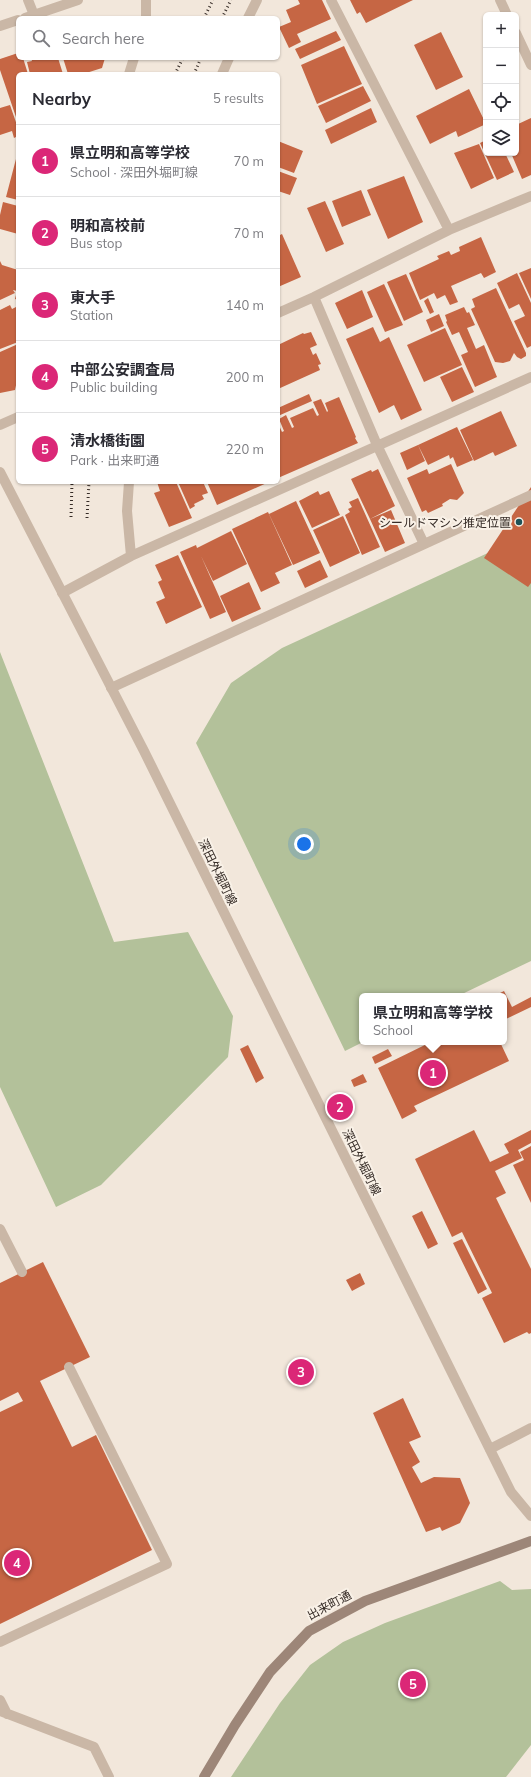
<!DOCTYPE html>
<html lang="en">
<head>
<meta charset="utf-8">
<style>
	:root { --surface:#fff; --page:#f7f7f7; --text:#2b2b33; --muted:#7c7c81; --line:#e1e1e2; --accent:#db2777 }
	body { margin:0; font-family:Mulish,"Noto Sans JP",sans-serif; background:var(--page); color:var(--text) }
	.controls { position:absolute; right:12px; top:12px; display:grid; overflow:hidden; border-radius:6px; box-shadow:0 1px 3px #0004 }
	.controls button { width:36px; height:36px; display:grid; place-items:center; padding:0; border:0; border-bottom:1px solid var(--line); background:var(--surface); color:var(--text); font:20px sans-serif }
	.you { position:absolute; left:304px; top:844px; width:14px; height:14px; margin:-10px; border:3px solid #fff; border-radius:50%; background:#1a73e8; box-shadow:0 0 0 6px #1a73e833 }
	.badge { display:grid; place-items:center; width:26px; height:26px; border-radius:50%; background:var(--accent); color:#fff; font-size:13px; font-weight:700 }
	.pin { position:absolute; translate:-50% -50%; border:2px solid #fff; box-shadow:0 1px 4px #0006 }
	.popup { position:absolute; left:359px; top:993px; width:148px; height:52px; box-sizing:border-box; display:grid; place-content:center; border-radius:6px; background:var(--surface); filter:drop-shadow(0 1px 3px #0005); font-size:13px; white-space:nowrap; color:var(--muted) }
	.popup b { font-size:15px; color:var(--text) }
	.popup::after { content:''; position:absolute; left:50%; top:100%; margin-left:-8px; border:8px solid transparent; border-top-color:var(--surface) }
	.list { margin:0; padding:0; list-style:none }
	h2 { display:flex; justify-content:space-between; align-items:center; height:52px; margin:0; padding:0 16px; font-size:17px }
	h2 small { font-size:13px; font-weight:400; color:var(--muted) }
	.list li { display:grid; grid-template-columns:26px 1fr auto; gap:12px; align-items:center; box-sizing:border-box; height:72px; padding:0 16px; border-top:1px solid var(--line) }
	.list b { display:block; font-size:15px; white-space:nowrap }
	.list p { margin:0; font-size:13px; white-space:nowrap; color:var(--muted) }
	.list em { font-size:13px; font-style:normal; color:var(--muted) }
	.icon { flex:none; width:22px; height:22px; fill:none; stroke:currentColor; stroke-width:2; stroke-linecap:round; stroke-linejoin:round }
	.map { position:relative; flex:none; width:531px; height:1777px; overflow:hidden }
	.search { position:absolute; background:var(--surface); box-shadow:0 1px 3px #0004; left:16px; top:16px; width:264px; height:44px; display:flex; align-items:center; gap:10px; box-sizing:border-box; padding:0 14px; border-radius:6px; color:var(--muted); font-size:15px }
	.panel { position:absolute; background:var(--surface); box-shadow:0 1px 3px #0004; left:16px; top:72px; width:264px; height:412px; border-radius:6px }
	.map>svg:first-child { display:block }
	.green { fill:#b3c19a }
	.building { fill:#c66644 }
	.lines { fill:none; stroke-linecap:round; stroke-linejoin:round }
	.service { stroke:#cab7a6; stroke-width:10 }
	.minor { stroke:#cab7a6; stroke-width:10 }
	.tertiary { stroke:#cab7a6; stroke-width:10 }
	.secondary { stroke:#9d8678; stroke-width:10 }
	.rail { stroke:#362c27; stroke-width:3; stroke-dasharray:1 3; stroke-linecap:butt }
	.poi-dot { fill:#1d5258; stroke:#f9f1e7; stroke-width:1.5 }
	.labels { text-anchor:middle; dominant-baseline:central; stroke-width:4; stroke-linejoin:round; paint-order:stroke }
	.poi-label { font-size:12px; fill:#362c27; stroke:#f9f1e7; text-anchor:end }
	.street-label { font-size:12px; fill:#362c27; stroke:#f9f1e7 }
</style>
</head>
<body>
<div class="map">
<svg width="531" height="1777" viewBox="0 0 531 1777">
	<rect width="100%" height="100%" fill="#f2e7db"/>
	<path class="green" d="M531,533V961L458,996H362L363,1042L345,1051L196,743L231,683L282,648Z
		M0,652L114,942L188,932L233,1016L228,1057L101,1185L56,1207L0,1087Z
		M500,1581L512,1590L531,1589V1745L506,1777H231L280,1703L310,1665L343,1642L385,1623Z"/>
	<path class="building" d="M298,0H322L331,19L297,34L301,42L289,48L279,27L291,22L286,10L300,4Z
		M350,0H413L366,23L360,12L357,14Z
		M336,31L341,40L300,59L295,49Z
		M441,32L463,77L436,90L414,45Z
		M344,46L362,84L317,104L301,65Z
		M18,53V58H23L28,74H18V123L0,70V59Z
		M31,58H58L63,74H30L27,62L32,61Z
		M63,58H105L102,68L83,74H68Z
		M363,86L371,101L326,123L318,106Z
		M469,89L486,124L458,137L456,131L430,144L416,116Z
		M10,105L18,128V136L14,138L12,131L0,135V108Z
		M371,108L377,122L331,144L325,130Z
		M531,118V175L522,179L511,153H516V125Z
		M486,140V153H505L514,172L497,180L480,143Z
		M278,141L303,151L294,173L278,167Z
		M479,144L494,178L471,189L454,153Z
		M16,159H18V200L6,197Z
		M278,171L297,178L290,195L278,191Z
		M404,176L423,222L388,239L367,190Z
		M361,190L371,215L342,227L332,201Z
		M325,201L344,244L326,252L307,208Z
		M3,202L18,206V234L0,229V215Z
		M282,234L301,277L278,287V236Z
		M481,237L496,272L484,278L481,273L451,286L458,302L450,305L445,295L437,299L434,293L420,300L409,273L439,259L437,256L449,251L451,255L460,251L459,247Z
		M0,261L2,265L18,270V300L15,299L17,291L13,290L15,293L0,300Z
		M531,268V299L519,273Z
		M517,273L531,303V346L527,348L514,321L525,316L519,304L509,309L497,283Z
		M406,274L423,312L404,321L387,282Z
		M384,284L403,325L385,332L367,292Z
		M496,288L526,353V356L521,359L517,357L514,353L510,361L503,363L495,362L471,309L475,307L472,299Z
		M362,290L373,317L347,329L335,303Z
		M428,298L434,312L430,314L424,301Z
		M10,305L12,309L18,306V342L0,349V310Z
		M464,307L467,313L469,312L475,325L467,328L476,349L484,345L497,377L475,387L461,355L468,352L459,332L452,335L446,322L447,321L445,315Z
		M439,314L444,326L431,332L426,320Z
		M373,327L380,342L389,337L422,410L401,420L394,405L379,413L346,339Z
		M445,328L462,365L424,382L407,345Z
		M311,332L317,345L310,348L313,355L316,353L321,364L318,365L320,370L278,389V345L303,333L304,334Z
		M18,344V376L15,390L0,393V352Z
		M462,367L474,392L452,402L440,377Z
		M309,394L312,401L278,416V408Z
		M339,397L356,437L355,438L358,443L278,478V423L282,432L284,431L279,419L286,415L292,428L294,427L290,418L313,408L317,416L319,415L313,402L321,399L327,412L328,411L325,403Z
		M501,411L517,446L495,456L493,452L474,461L460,430Z
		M457,427L473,460L457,467L453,457L450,459L449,455L428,465L418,445Z
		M418,445L425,461L407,470L400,453Z
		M451,464L464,493L457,500L450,499L442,504L443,506L428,513L426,510L422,512L407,478L427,469L429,474Z
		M378,469L395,506L370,519L351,479L371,470L372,472Z
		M157,482H176L192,518L169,527L154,493L160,491Z
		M178,482H203L208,493L202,495L204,499L194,504L195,506L190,509Z
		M207,482H269L217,505Z
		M531,487V583L528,587L484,558Z
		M318,491L320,495L329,491L340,515L312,528L299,501Z
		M358,498L380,547L362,555L345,515L350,512L348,509L352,507L349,502Z
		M296,501L320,553L293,565L269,514Z
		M391,510L405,543L385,552L370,519Z
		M268,512L292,565L275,573L280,583L261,592L232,529Z
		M343,516L360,553L330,567L313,530Z
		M231,531L247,564L213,581L201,556L226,612L210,619L180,552L196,545L197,548Z
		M178,555L202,607L166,624L156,602L165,598L158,582L162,580L155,565Z
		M320,560L328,577L305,588L297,571Z
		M249,582L261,609L232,622L220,596Z
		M504,991L512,1007L531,997V1007L504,1020V996H494Z
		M431,1042H500L509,1061L414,1106L417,1111L402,1119L378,1068Z
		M248,1045L264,1078L256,1083L240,1049Z
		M388,1049L392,1056L375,1064L372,1057Z
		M363,1074L367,1082L354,1087L351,1080Z
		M474,1130L490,1162L509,1153L504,1144L531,1130V1143L518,1150L522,1158L495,1171L506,1193L496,1198L531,1269V1333L529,1334L527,1332L504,1343L482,1298L492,1293L462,1232L452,1237L415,1159Z
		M531,1146V1203L513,1165L524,1160L520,1152Z
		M422,1211L438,1244L428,1249L412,1216Z
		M462,1239L487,1289L478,1294L453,1243Z
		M43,1262L90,1357L40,1381L72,1447L96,1435L152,1550L0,1624V1412L23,1401L18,1392L0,1401V1283Z
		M360,1273L365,1284L352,1291L346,1280Z
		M403,1398L421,1437L409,1442L420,1462L412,1467L421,1483L434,1477L460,1478L470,1503L460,1523L442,1531L440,1527L426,1532L373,1413Z"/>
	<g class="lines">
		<path class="service" d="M28,0L34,15
			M0,1229L22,1272
			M0,1642L167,1564L69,1367
			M0,1700L7,1714
			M0,1711L94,1747L109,1777"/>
		<path class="minor" d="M146,0V18
			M331,0L449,230
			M500,0L507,15
			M248,18L257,0
			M516,33L531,65
			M129,74L134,58
			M222,74L229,58
			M314,297L377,445L424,544
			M278,313L314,297L449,230L531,196
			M0,425L18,417
			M129,482L127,511L131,556
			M62,593L131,556L531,377
			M111,688L531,495
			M490,1449L531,1428"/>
		<path class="tertiary" d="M25,18L78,0
			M0,26L18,20
			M0,472L144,751L511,1492L531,1516"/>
		<path class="secondary" d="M204,1777L235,1725L270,1672L309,1631L365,1601L531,1541"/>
		<path class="rail" d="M204,18L213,0
			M222,18L231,0
			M175,74L183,58
			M194,74L201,58
			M71,517L72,482
			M87,518L89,482"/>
	</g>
	<circle class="poi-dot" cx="519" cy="522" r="4"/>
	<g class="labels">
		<g class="poi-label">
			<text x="511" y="522">シールドマシン推定位置</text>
		</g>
		<g class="street-label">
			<text transform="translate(218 872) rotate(64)">深田外堀町線</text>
			<text transform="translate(362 1162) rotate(64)">深田外堀町線</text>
			<text transform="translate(329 1605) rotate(-28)">出来町通</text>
		</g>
	</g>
</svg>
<div class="controls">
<button>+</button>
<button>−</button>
<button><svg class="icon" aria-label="locate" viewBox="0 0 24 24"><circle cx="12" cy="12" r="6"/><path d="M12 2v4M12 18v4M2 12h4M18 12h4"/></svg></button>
<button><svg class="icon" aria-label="layers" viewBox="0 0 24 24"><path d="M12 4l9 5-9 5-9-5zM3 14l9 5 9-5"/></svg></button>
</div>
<div class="you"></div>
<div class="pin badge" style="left:433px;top:1073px">1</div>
<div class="popup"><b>県立明和高等学校</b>School</div>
<div class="pin badge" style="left:340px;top:1107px">2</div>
<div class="pin badge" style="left:301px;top:1372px">3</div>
<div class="pin badge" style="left:17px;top:1563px">4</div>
<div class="pin badge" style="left:413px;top:1684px">5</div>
<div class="search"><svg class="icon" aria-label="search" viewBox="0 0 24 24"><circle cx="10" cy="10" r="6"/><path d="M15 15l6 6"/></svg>Search here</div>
<section class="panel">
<h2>Nearby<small>5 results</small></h2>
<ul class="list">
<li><span class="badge">1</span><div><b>県立明和高等学校</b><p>School · 深田外堀町線</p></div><em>70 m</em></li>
<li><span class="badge">2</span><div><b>明和高校前</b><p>Bus stop</p></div><em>70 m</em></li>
<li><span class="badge">3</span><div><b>東大手</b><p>Station</p></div><em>140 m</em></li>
<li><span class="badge">4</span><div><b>中部公安調査局</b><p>Public building</p></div><em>200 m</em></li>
<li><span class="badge">5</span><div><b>清水橋街園</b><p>Park · 出来町通</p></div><em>220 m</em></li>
</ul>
</section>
</div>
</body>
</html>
